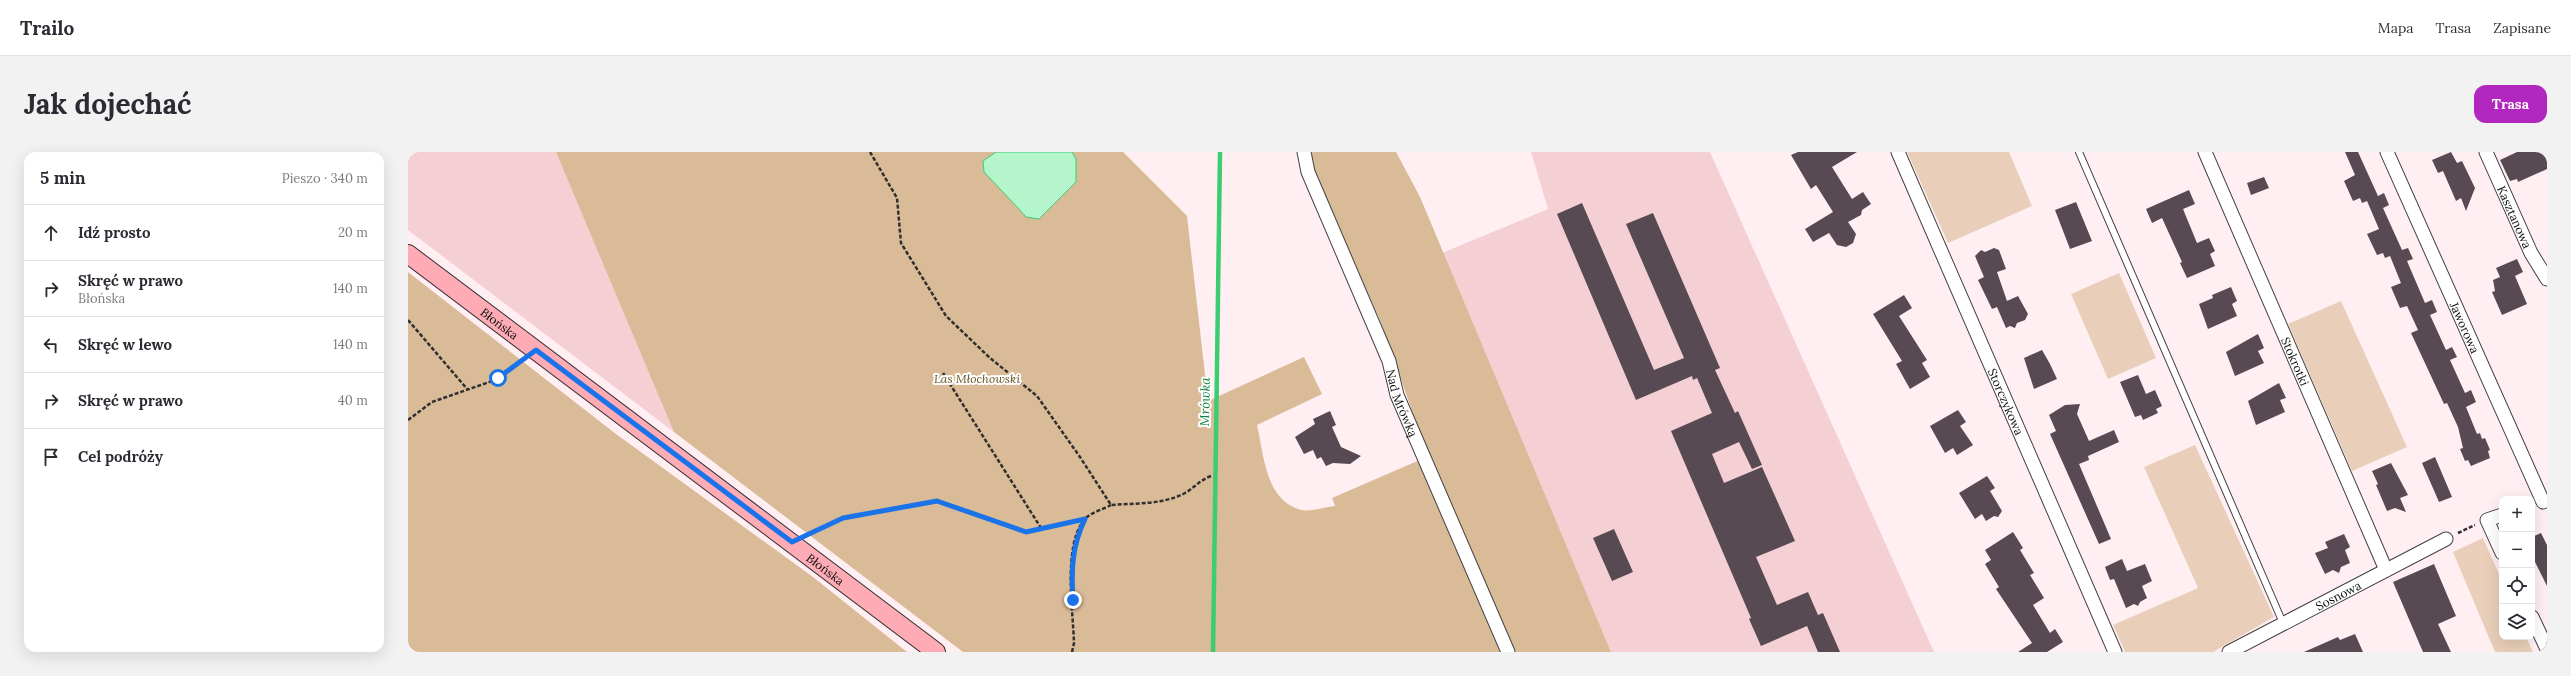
<!DOCTYPE html>
<html lang="pl">
<head>
<meta charset="utf-8">
<style>
	:root { --surface:#fff; --page:#f2f2f3; --text:#2b2b33; --muted:#7c7c81; --line:#e1e1e2; --accent:#b227bd }
	body { margin:0; font-family:Lora,serif; background:var(--page); color:var(--text) }
	.controls { position:absolute; right:12px; bottom:12px; display:grid; overflow:hidden; border-radius:8px; box-shadow:0 4px 16px #0002 }
	.controls button { width:36px; height:36px; display:grid; place-items:center; padding:0; border:0; border-bottom:1px solid var(--line); background:var(--surface); color:var(--text); font:20px sans-serif }
	.stop { position:absolute; width:12px; height:12px; margin:-9px; border:3px solid #1a73e8; border-radius:50%; background:#fff }
	.stop.end { background:#1a73e8; border-color:#fff; box-shadow:0 1px 4px #0008 }
	.list { margin:0; padding:0; list-style:none }
	h2 { display:flex; justify-content:space-between; align-items:center; height:52px; margin:0; padding:0 16px; font-size:17px }
	h2 small { font-size:13px; font-weight:400; color:var(--muted) }
	.list li { display:grid; grid-template-columns:26px 1fr auto; gap:12px; align-items:center; box-sizing:border-box; height:56px; padding:0 16px; border-top:1px solid var(--line) }
	.list b { display:block; font-size:15px; white-space:nowrap }
	.list p { margin:0; font-size:13px; white-space:nowrap; color:var(--muted) }
	.list em { font-size:13px; font-style:normal; color:var(--muted) }
	.icon { flex:none; width:22px; height:22px; fill:none; stroke:currentColor; stroke-width:2; stroke-linecap:round; stroke-linejoin:round }
	.map { position:relative; flex:none; width:2139px; height:500px; overflow:hidden; border-radius:12px }
	header { display:flex; align-items:center; gap:24px; box-sizing:border-box; height:56px; padding:0 20px; background:var(--surface); border-bottom:1px solid var(--line) }
	header strong { font-size:19px }
	nav { display:flex; gap:22px; margin-inline-start:auto; font-size:14px }
	.intro { display:flex; align-items:center; justify-content:space-between; box-sizing:border-box; height:96px; padding:0 24px }
	h1 { margin:0; font-size:28px }
	.button { padding:10px 18px; border-radius:12px; background:var(--accent); color:#fff; font-size:14px; font-weight:700 }
	main { display:flex; gap:24px; padding:0 24px }
	aside { flex:1; background:var(--surface); border-radius:12px; box-shadow:0 4px 16px #0002 }
	.map>svg:first-child { display:block }
	.farmland { fill:#f4cfd3 }
	.green { fill:#e9cfb9 }
	.forest { fill:#dabb98 }
	.water { fill:#b4f5cb; stroke:#3ccc72 }
	.lines { fill:none; stroke-linecap:round; stroke-linejoin:round }
	.stream { stroke:#3ccc72; stroke-width:4.5 }
	.building { fill:#574a52 }
	.lane-casing { stroke:#414141; stroke-width:8 }
	.street-casing { stroke:#414141; stroke-width:15 }
	.secondary-casing { stroke:#303030; stroke-width:20 }
	.path { stroke:#303030; stroke-width:2.5; stroke-dasharray:4 2; stroke-linecap:butt }
	.lane { stroke:#fff; stroke-width:6 }
	.street { stroke:#fff; stroke-width:13 }
	.secondary { stroke:#feabb6; stroke-width:18 }
	.route { stroke:#1a73e8; stroke-width:5 }
	.labels { text-anchor:middle; dominant-baseline:central; stroke-width:4; stroke-linejoin:round; paint-order:stroke }
	.street-label { font-size:12px; fill:#0e0e0e; stroke:#fff }
	.park-label { font-size:12px; font-style:italic; fill:#65551f; stroke:#fff }
	.water-label { font-size:13px; font-style:italic; fill:#178343; stroke:#fff }
</style>
</head>
<body>
<header>
<strong>Trailo</strong>
<nav><a>Mapa</a><a>Trasa</a><a>Zapisane</a></nav>
</header>
<div class="intro"><h1>Jak dojechać</h1><a class="button">Trasa</a></div>
<main>
<aside>
<h2>5 min<small>Pieszo · 340 m</small></h2>
<ul class="list">
<li><svg class="icon" aria-label="ahead" viewBox="0 0 24 24"><path d="M12 20V5M6 11l6-6 6 6"/></svg><div><b>Idź prosto</b></div><em>20 m</em></li>
<li><svg class="icon" aria-label="right" viewBox="0 0 24 24"><path d="M7 20v-9h11M14 6l5 5-5 5"/></svg><div><b>Skręć w prawo</b><p>Błońska</p></div><em>140 m</em></li>
<li><svg class="icon" aria-label="left" viewBox="0 0 24 24"><path d="M17 20v-9H6M10 6l-5 5 5 5"/></svg><div><b>Skręć w lewo</b></div><em>140 m</em></li>
<li><svg class="icon" aria-label="right" viewBox="0 0 24 24"><path d="M7 20v-9h11M14 6l5 5-5 5"/></svg><div><b>Skręć w prawo</b></div><em>40 m</em></li>
<li><svg class="icon" aria-label="arrive" viewBox="0 0 24 24"><path d="M6 21V4h12l-3 4 3 4H6"/></svg><div><b>Cel podróży</b></div></li>
</ul>
</aside>
<div class="map">
<svg width="2139" height="500" viewBox="0 0 2139 500">
	<rect width="100%" height="100%" fill="#ffeff3"/>
	<path class="farmland" d="M0,0H148L225,177L266,280L0,78Z
		M1123,0H1302L1526,500H1203L1034,101L1140,57Z"/>
	<path class="green" d="M1499,0H1601L1624,54L1540,91Z
		M1711,121L1748,206L1700,227L1663,142Z
		M1933,149L1999,295L1944,319L1880,172Z
		M1787,293L1866,465L1805,500H1717L1705,473L1790,436L1736,315Z
		M2075,386L2094,429V485H2118L2125,500H2087L2045,400Z"/>
	<path class="forest" d="M148,0H715L779,64L800,249L896,205L914,242L849,273C856,303 857,348 893,358C902,360 917,355 927,354L924,346L1014,307L1096,500H555L266,280Z
		M904,0H988L1012,45L1203,500H1105L1020,304L972,168L904,18Z
		M0,120L208,282L405,425L499,500H0Z"/>
	<path class="water" d="M588,0H664L668,7V30L631,67L618,65L610,56L576,20L575,9Z"/>
	<g class="lines">
		<path class="stream" d="M805,500L812,0"/>
	</g>
	<path class="building" d="M1390,0H1449L1424,15L1444,47L1455,40L1463,52L1454,58L1453,63L1440,70L1448,82L1445,91L1438,95L1429,93L1421,81L1405,90L1397,77L1425,60L1408,33L1403,37L1383,3Z
		M1937,0H1950L1970,44L1976,41L1981,53L1975,56L1994,98L2000,96L2005,107L1999,109L2017,151L2024,148L2029,160L2022,163L2038,198L2044,195L2049,205L2042,208L2057,241L2063,238L2068,250L2058,255L2069,282L2072,281L2074,287L2077,286L2082,298L2080,299L2082,306L2063,314L2060,308L2057,309L2052,297L2055,296L2050,275L2039,251L2036,252L2003,181L2010,178L1999,154L1992,156L1983,135L1993,131L1982,104L1977,106L1975,101L1969,103L1959,82L1971,77L1959,49L1954,51L1952,46L1945,49L1936,29L1947,23Z
		M2043,0L2049,11L2054,9L2067,36L2058,59L2053,46L2048,49L2035,19L2030,21L2024,8Z
		M2109,0H2139V17L2110,30L2109,27L2102,29L2092,8Z
		M1856,25L1861,36L1843,43L1839,31Z
		M1781,38L1787,52L1775,57L1789,91L1801,86L1807,99L1802,102L1807,114L1779,126L1772,111L1774,110L1754,66L1744,71L1738,57Z
		M1668,50L1684,89L1662,97L1647,58Z
		M1174,51L1246,218L1276,206L1218,72L1245,61L1312,216L1307,218L1327,261L1330,259L1354,313L1344,317L1331,290L1304,302L1316,331L1354,315L1387,389L1348,405L1369,453L1400,440L1410,463L1415,461L1432,500H1410L1399,474L1353,494L1341,467L1343,466L1263,279L1304,261L1289,226L1285,228L1284,224L1228,248L1149,62Z
		M1586,96L1591,98L1598,117L1589,120L1599,149L1610,144L1620,162L1617,168L1609,171L1607,176L1602,174L1598,176L1589,155L1584,157L1570,128L1576,125L1567,104L1573,98L1577,100Z
		M2109,107L2115,120L2107,124L2119,152L2094,163L2084,140L2087,139L2085,128L2092,125L2088,116Z
		M1823,135L1829,149L1824,152L1829,164L1800,177L1791,152L1805,146L1804,143Z
		M1496,143L1504,156L1491,164L1519,208L1514,211L1522,225L1502,237L1488,212L1494,209L1465,162Z
		M1850,182L1856,196L1850,199L1856,211L1827,224L1818,200Z
		M1634,198L1642,212L1649,227L1626,237L1616,206Z
		M1730,223L1738,242L1747,238L1754,254L1748,257L1750,261L1735,268L1733,263L1727,265L1712,230Z
		M1871,231L1878,246L1872,248L1877,260L1848,273L1840,249Z
		M1672,252L1669,262L1681,289L1706,278L1711,290L1680,304L1681,308L1671,312L1703,387L1691,392L1642,282L1648,279L1641,263L1657,253Z
		M1550,258L1558,270L1552,274L1565,293L1549,303L1545,296L1537,301L1522,274Z
		M922,259L928,273L924,275L933,295L953,304L942,312L925,311L918,314L913,305L909,307L905,298L896,302L887,285L907,272L905,267Z
		M2027,305L2044,345L2031,350L2014,311Z
		M1983,311L2000,343L1992,346L1998,360L1987,356L1979,359L1968,333L1970,332L1964,319Z
		M1579,324L1587,336L1582,339L1594,359L1590,365L1586,364L1578,369L1574,362L1567,367L1551,341Z
		M1206,377L1225,420L1204,429L1185,386Z
		M1605,380L1615,396L1612,398L1626,421L1622,423L1636,446L1625,453L1642,481L1647,477L1655,490L1639,500H1610L1624,491L1588,437L1591,435L1577,412L1583,408L1577,398Z
		M2133,381L2139,393V434L2124,404V385Z
		M1936,382L1942,395L1937,398L1942,411L1933,415L1931,421L1925,418L1917,422L1907,401L1920,396L1917,390Z
		M1714,407L1719,419L1737,412L1744,429L1734,434L1739,446L1732,450L1730,454L1726,452L1718,456L1706,427L1702,428L1697,415Z
		M2026,412L2048,464L2030,472L2043,500H2015L1985,430Z
		M1947,482L1955,500H1896L1930,485L1932,488Z"/>
	<g class="lines">
		<defs>
			<path id="lane" d="M1671,0L1875,471"/>
			<g id="street">
				<path id="s1" d="M896,0L900,20L981,209L989,243L1100,500"/>
				<path id="s2" d="M1490,0L1707,500"/>
				<path id="s3" d="M1797,0L1978,418"/>
				<path id="s4" d="M1979,0L2135,350"/>
				<path id="s5" d="M2078,0L2123,101L2139,127"/>
				<path d="M2094,363L2079,368L2094,401"/>
				<path d="M2124,465L2139,497"/>
				<path id="s6" d="M1821,500L2038,387"/>
			</g>
			<g id="secondary">
				<path id="s7" d="M0,102L528,500"/>
			</g>
		</defs>
		<use href="#lane" class="lane-casing"/>
		<use href="#street" class="street-casing"/>
		<use href="#secondary" class="secondary-casing"/>
		<path class="path" d="M462,0L489,46L493,91L538,164L582,206L629,244L672,305L703,353C728,351 754,353 777,341C786,336 792,328 803,324
			M0,168L60,238
			M535,221L633,376
			M0,268L24,250L90,227L115,208
			M2050,381L2067,373
			M399,383L435,366L529,349L618,380L677,367
			M664,500L666,491C665,458 655,394 676,368C681,361 696,357 703,353"/>
		<use href="#lane" class="lane"/>
		<use href="#street" class="street"/>
		<use href="#secondary" class="secondary"/>
	</g>
	<g class="lines">
		<path class="route" d="M90,226L128,198L384,390L435,366L529,349L618,380L677,367C664,394 663,418 665,448"/>
	</g>
	<g class="labels">
		<g class="street-label">
			<text stroke="none"><textPath href="#s5" startOffset="71">Kasztanowa</textPath></text>
			<text stroke="none"><textPath href="#s7" startOffset="115">Błońska</textPath></text>
			<text stroke="none"><textPath href="#s4" startOffset="192">Jaworowa</textPath></text>
			<text stroke="none"><textPath href="#s3" startOffset="228">Stokrotki</textPath></text>
			<text stroke="none"><textPath href="#s2" startOffset="272">Storczykowa</textPath></text>
			<text stroke="none"><textPath href="#s1" startOffset="270">Nad Mrówką</textPath></text>
			<text stroke="none"><textPath href="#s7" startOffset="523">Błońska</textPath></text>
			<text stroke="none"><textPath href="#s6" startOffset="123">Sosnowa</textPath></text>
		</g>
		<g class="park-label">
			<text x="569" y="226">Las Młochowski</text>
		</g>
		<g class="water-label">
			<text transform="translate(797 250) rotate(-89)">Mrówka</text>
		</g>
	</g>
</svg>
<div class="controls">
<button>+</button>
<button>−</button>
<button><svg class="icon" aria-label="locate" viewBox="0 0 24 24"><circle cx="12" cy="12" r="6"/><path d="M12 2v4M12 18v4M2 12h4M18 12h4"/></svg></button>
<button><svg class="icon" aria-label="layers" viewBox="0 0 24 24"><path d="M12 4l9 5-9 5-9-5zM3 14l9 5 9-5"/></svg></button>
</div>
<div class="stop" style="left:90px;top:226px"></div>
<div class="stop end" style="left:665px;top:448px"></div>
</div>
</main>
</body>
</html>
